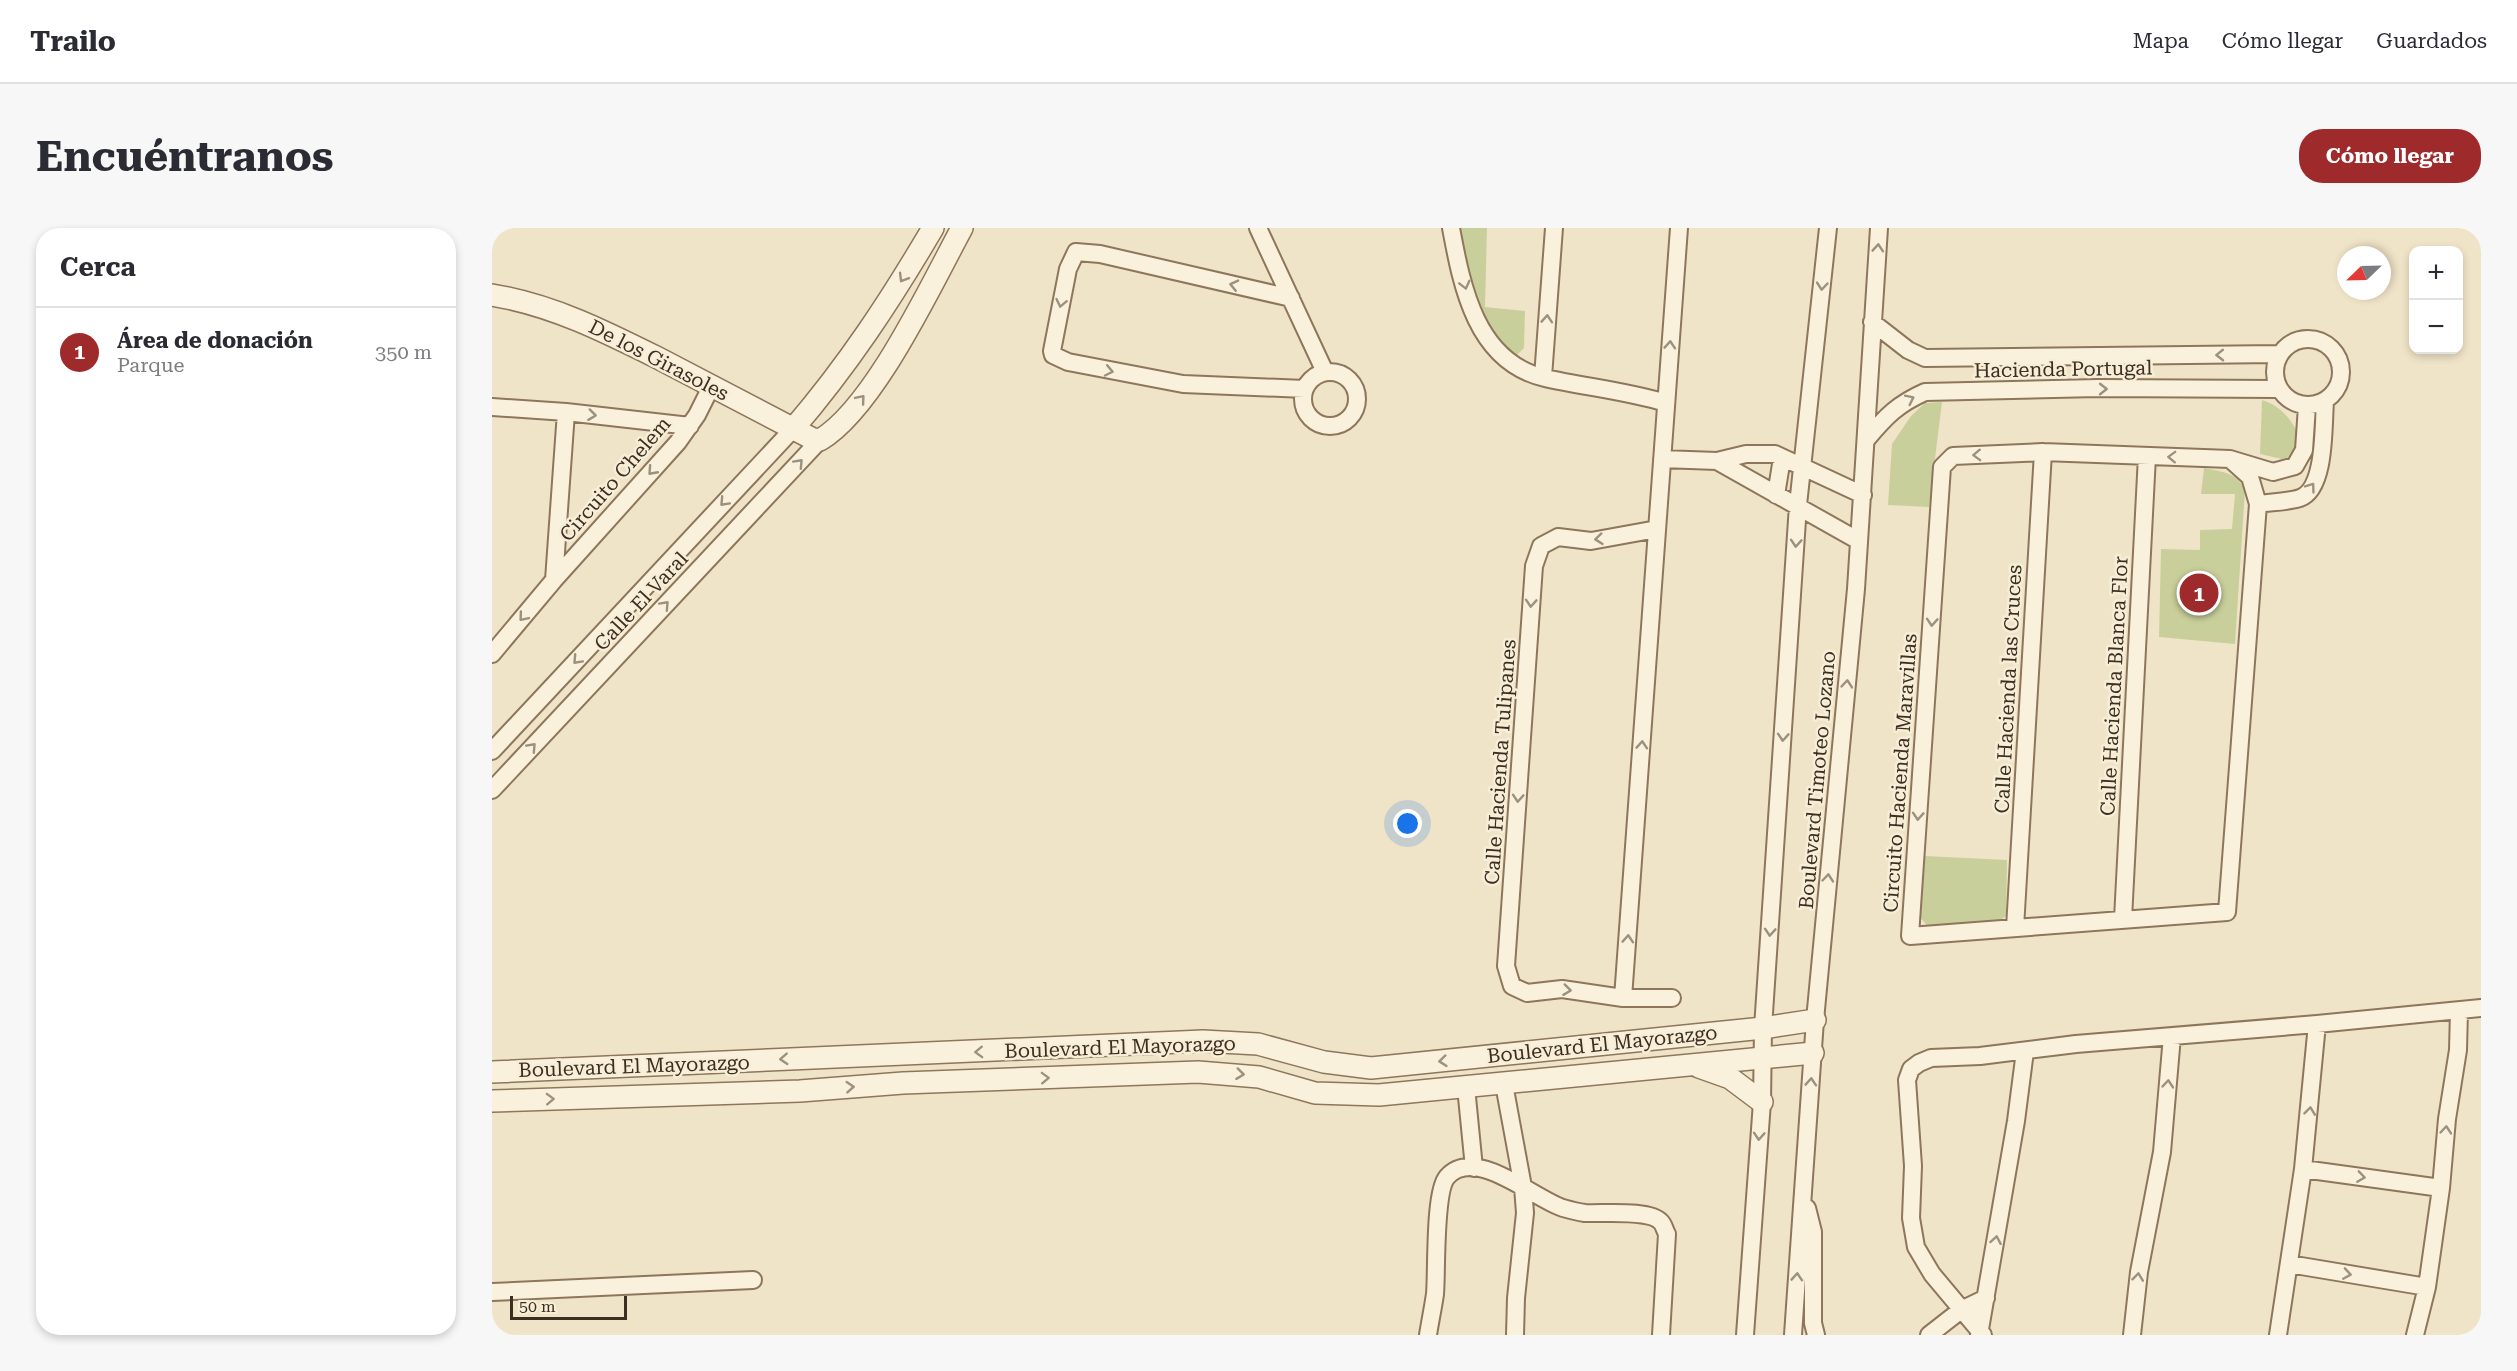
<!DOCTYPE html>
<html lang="es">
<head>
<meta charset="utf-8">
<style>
	:root { --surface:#fff; --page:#f7f7f7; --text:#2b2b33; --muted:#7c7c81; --line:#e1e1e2; --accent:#9e2a2b }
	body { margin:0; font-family:"Roboto Serif",serif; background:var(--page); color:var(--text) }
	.controls { position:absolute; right:18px; top:18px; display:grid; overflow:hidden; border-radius:12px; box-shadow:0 3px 9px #0003 }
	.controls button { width:54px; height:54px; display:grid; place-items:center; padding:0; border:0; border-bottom:2px solid var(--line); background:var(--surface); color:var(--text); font:30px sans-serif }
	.compass { position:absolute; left:1845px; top:18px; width:54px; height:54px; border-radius:50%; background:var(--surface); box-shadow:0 3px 9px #0003; rotate:247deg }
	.scale { position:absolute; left:18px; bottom:15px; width:117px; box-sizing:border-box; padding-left:6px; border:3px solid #3d2e20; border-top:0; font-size:16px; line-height:21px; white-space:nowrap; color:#3d2e20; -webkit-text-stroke:4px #f7eed8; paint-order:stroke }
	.you { position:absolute; left:916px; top:596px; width:21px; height:21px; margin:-15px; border:4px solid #fff; border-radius:50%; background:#1a73e8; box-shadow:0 0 0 9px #1a73e833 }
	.badge { display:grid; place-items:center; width:39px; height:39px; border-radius:50%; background:var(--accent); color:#fff; font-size:20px; font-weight:700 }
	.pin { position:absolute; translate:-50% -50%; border:3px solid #fff; box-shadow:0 2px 6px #0006 }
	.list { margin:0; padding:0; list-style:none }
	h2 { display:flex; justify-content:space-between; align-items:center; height:78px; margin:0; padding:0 24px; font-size:26px }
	h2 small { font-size:20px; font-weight:400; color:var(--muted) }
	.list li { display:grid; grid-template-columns:39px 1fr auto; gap:18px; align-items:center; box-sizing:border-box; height:90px; padding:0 24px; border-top:2px solid var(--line) }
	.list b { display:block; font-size:22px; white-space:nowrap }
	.list p { margin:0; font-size:20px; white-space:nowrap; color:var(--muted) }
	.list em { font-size:20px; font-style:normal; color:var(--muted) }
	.map { position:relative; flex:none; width:1989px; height:1107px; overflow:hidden; border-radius:24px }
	header { display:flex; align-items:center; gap:36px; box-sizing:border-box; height:84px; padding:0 30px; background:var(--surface); border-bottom:2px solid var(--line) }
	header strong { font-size:28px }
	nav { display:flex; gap:33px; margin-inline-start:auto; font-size:21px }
	.intro { display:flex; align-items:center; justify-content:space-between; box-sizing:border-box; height:144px; padding:0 36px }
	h1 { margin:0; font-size:42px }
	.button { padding:15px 27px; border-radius:24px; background:var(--accent); color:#fff; font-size:21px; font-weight:700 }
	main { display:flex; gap:36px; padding:0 36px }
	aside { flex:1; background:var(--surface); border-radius:24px; box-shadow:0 3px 9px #0003 }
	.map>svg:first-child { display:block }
	.green { fill:#c9cf9b }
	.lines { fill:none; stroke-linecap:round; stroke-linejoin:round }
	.minor-casing { stroke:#8d765c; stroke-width:20 }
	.tertiary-casing { stroke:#8d765c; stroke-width:24 }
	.minor { stroke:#faf1dc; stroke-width:16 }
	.tertiary { stroke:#faf1dc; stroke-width:21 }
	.oneway { stroke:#9c907e }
	.labels { text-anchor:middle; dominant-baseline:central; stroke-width:5; stroke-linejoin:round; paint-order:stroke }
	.street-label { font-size:20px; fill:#3d2e20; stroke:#f7eed8 }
</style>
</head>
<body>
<header>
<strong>Trailo</strong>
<nav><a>Mapa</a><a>Cómo llegar</a><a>Guardados</a></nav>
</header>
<div class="intro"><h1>Encuéntranos</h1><a class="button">Cómo llegar</a></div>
<main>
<aside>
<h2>Cerca<small></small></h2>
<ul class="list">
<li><span class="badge">1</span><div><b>Área de donación</b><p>Parque</p></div><em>350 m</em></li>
</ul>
</aside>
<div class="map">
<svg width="1989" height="1107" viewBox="0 0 1989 1107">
	<rect width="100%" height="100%" fill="#f0e4c8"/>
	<path class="green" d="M960,0H995L993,79L1033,83L1032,120L1024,128L999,113Z
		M1770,172C1789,178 1798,190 1807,207L1802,228L1790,231L1768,226Z
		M1450,174L1437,279L1396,277L1400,216L1419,188L1433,175Z
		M1712,240C1730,244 1745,244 1753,262L1743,416L1667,409L1669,321L1708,322V302L1740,301L1743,266H1709Z
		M1433,628L1515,632L1514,688L1499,698L1438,701L1428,689Z"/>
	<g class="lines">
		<defs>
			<path id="minor" d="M766,0L833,144
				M959,0C970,59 984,134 1053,150C1093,159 1134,163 1174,175
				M799,70L608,26L584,24L576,41L560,123L561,127L576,134L691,156L813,161
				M1380,94L1416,122L1433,130L1786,126
				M1783 144a33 33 0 1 1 66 0a33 33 0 1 1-66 0Z
				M811 171a27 27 0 1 1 54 0a27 27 0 1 1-54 0Z
				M1051,149L1062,0
				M0,179L74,184L198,198
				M1375,211C1394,188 1406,176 1433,164L1606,160L1786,161
				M1170,231L1225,233L1254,226H1283L1371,267
				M1738,231L1758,249L1766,276L1735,684L1418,708L1450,239L1461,228L1551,224L1738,231L1781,244L1803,238L1812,222L1815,178
				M1225,233L1367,313
				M1284,267L1290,230
				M1766,276C1779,274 1796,274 1808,270C1834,261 1831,197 1833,174
				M1165,301L1099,313L1066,309L1049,318L1042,338L1014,738L1020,758L1035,765L1070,761L1131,770H1180
				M62,352L74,184
				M0,426L62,352L186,214L205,187L220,157
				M0,523L301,201
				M0,562L328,212
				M1631,691L1655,228
				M1523,700L1551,224
				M1131,770L1187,0
				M1012,856L1031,959L1033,985L1024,1070L1023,1107
				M974,859L982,940
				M1811,941L1949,960
				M1315,980L1321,1004V1095L1324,1107
				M1797,1036L1935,1059
				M0,1064L261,1052
				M936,1107C938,1094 941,1080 943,1066C945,1043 942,964 955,949C983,917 1042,971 1071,980C1078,982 1086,984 1093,985C1110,986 1158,981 1169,994C1172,997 1173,1003 1175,1006L1169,1107
				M1253,1107L1270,874L1271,800L1306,277L1336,0
				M1301,1107L1323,792L1364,361L1387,0
				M1437,1107L1469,1082L1494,1070
				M1487,1107L1524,893L1533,823
				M1491,1107L1440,1046L1424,1019L1419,990L1421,938L1415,852L1419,841L1427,835L1439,830L1488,828L1584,816L1825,796L1989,780
				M1640,1107L1647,1044L1670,924L1680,808
				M1786,1107L1811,941L1825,796
				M1923,1107L1935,1059L1949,960L1955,891L1966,822L1967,783"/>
			<path id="tertiary" d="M0,67C60,77 112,103 166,130C218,157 270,184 321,211L328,212C382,180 439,57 470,0
				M301,201C356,137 398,73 441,0
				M1207,839L1238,850L1270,874
				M0,844L711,813L766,816L832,834L879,840L1271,800L1323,792
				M0,873L308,863L411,855L706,844L767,849L823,865L887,867L1321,825"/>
		</defs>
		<use href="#minor" class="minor-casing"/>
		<use href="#tertiary" class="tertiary-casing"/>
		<use href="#minor" class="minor"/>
		<use href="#tertiary" class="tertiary"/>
	</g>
	<defs><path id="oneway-chevron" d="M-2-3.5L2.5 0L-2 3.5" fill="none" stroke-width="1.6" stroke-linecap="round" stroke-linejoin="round" transform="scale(1.5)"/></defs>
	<g class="oneway">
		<use href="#oneway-chevron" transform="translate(1386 20) rotate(-86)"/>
		<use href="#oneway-chevron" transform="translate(411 50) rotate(121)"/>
		<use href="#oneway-chevron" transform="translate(742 57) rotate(-167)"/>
		<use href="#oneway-chevron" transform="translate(973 57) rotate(76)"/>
		<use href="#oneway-chevron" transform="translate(1330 58) rotate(95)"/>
		<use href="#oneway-chevron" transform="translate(569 75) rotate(102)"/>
		<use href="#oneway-chevron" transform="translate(1055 91) rotate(-86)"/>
		<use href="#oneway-chevron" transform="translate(1178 117) rotate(-86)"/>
		<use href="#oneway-chevron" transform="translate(1728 127) rotate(179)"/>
		<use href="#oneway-chevron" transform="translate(617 143) rotate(12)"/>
		<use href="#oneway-chevron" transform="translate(1611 161)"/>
		<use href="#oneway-chevron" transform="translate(369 171) rotate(-50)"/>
		<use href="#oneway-chevron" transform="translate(1418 171) rotate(-26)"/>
		<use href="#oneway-chevron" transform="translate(100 187) rotate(7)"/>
		<use href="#oneway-chevron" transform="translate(1485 227) rotate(178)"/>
		<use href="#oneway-chevron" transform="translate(1680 229) rotate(-178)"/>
		<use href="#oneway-chevron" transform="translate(307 235) rotate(-47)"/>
		<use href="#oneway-chevron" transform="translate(160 243) rotate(132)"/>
		<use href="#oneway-chevron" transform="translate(1819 259) rotate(-54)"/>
		<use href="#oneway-chevron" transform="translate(232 274) rotate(133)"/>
		<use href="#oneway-chevron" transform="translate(1107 311) rotate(174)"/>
		<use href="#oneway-chevron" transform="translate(1304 315) rotate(94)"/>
		<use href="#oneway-chevron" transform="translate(1039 375) rotate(94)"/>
		<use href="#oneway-chevron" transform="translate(173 377) rotate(-47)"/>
		<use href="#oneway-chevron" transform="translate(31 389) rotate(130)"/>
		<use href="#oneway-chevron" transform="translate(1440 394) rotate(94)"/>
		<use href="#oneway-chevron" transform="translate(85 432) rotate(133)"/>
		<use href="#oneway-chevron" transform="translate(1355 456) rotate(-85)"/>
		<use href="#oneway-chevron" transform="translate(1291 509) rotate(94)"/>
		<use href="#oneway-chevron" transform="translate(1150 517) rotate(-86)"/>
		<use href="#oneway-chevron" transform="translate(40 519) rotate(-47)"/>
		<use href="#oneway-chevron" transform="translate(1026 570) rotate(94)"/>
		<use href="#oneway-chevron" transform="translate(1426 588) rotate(94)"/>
		<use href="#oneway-chevron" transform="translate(1336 650) rotate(-85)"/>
		<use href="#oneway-chevron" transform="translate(1278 704) rotate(94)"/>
		<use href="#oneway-chevron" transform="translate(1136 711) rotate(-86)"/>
		<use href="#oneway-chevron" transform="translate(1075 762) rotate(7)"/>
		<use href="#oneway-chevron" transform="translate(487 824) rotate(178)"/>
		<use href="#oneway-chevron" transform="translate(292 831) rotate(177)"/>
		<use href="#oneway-chevron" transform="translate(951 833) rotate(174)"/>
		<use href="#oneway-chevron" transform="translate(748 846) rotate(7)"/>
		<use href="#oneway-chevron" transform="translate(553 850) rotate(-2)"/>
		<use href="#oneway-chevron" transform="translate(1319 854) rotate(-86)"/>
		<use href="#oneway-chevron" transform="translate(1676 856) rotate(-85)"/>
		<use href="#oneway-chevron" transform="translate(358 859) rotate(-4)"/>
		<use href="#oneway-chevron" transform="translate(58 871) rotate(-2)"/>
		<use href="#oneway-chevron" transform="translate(1818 883) rotate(-83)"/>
		<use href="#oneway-chevron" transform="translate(1954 902) rotate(-85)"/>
		<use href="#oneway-chevron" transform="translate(1267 908) rotate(94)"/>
		<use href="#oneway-chevron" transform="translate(1869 949) rotate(8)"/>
		<use href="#oneway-chevron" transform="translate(1504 1012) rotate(-80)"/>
		<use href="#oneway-chevron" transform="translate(1855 1046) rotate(9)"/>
		<use href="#oneway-chevron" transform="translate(1305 1049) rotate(-86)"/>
		<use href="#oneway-chevron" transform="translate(1646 1049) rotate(-83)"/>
	</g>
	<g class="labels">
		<g class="street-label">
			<text transform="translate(167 132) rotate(27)">De los Girasoles</text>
			<text transform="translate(1571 141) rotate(-1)">Hacienda Portugal</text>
			<text transform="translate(123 251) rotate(-49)">Circuito Chelem</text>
			<text transform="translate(149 373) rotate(-47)">Calle El Varal</text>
			<text transform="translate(1622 458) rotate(-87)">Calle Hacienda Blanca Flor</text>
			<text transform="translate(1516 461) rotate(-87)">Calle Hacienda las Cruces</text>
			<text transform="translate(1008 534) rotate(-86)">Calle Hacienda Tulipanes</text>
			<text transform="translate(1408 545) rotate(-86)">Circuito Hacienda Maravillas</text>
			<text transform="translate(1325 552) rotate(-85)">Boulevard Timoteo Lozano</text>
			<text transform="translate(1110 816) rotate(-6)">Boulevard El Mayorazgo</text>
			<text transform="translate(628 819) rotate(-2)">Boulevard El Mayorazgo</text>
			<text transform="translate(142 838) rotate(-2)">Boulevard El Mayorazgo</text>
		</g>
	</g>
</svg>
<div class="controls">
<button>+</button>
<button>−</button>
</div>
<svg class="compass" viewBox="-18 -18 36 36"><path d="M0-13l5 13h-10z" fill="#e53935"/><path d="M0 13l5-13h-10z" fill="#7c7c81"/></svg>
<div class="scale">50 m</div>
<div class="you"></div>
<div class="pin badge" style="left:1707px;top:365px">1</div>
</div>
</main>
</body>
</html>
